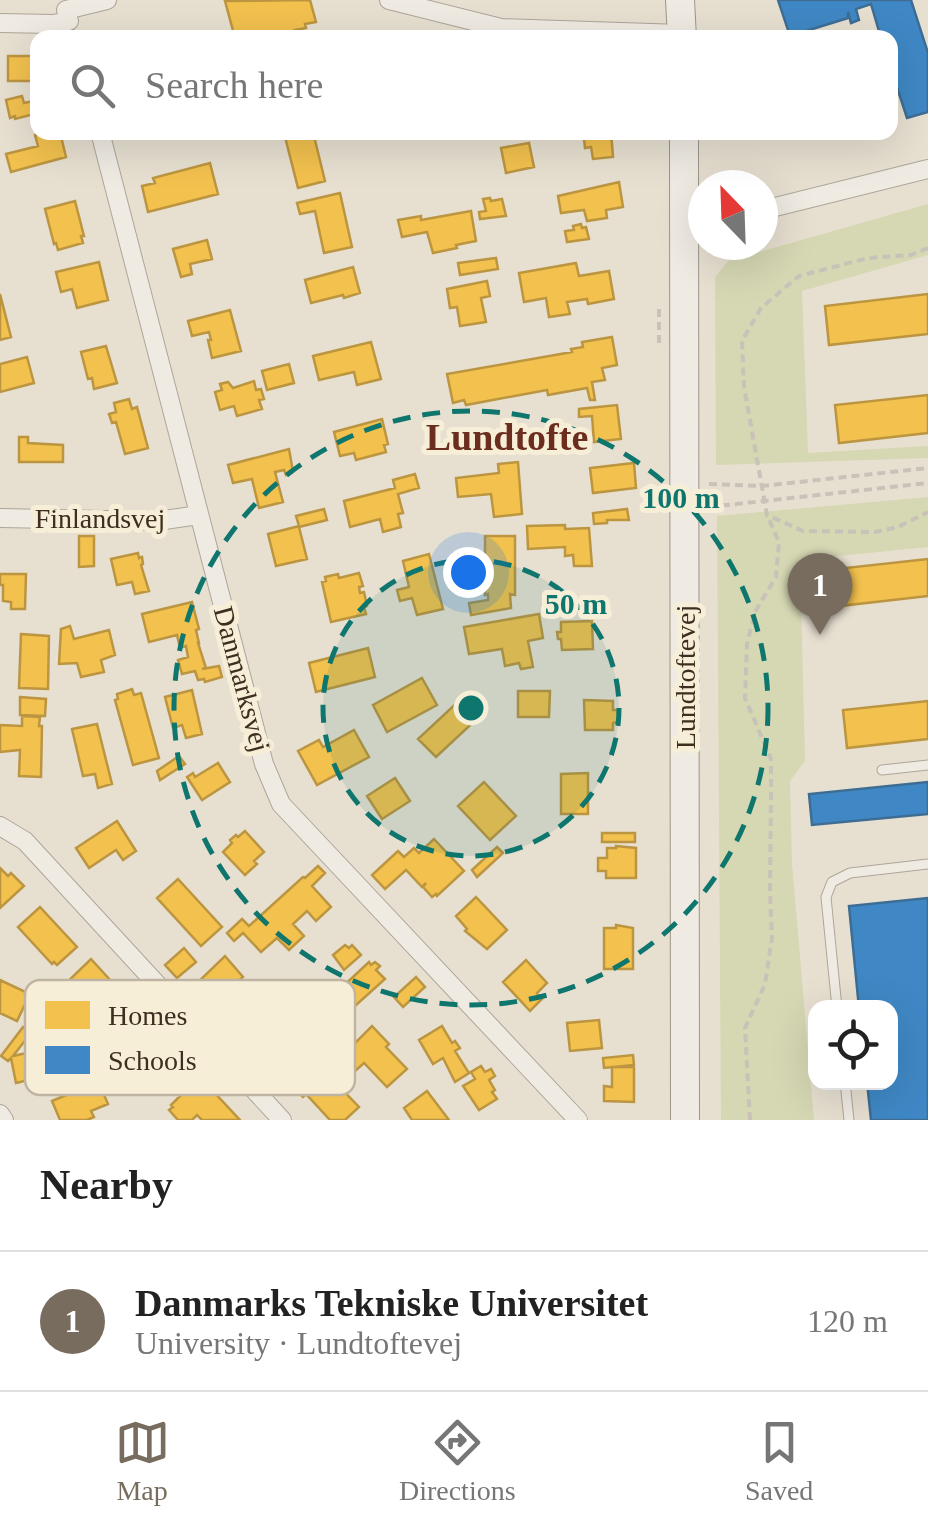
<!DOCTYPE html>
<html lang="en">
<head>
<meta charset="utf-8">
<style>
	:root { --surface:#fff; --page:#f2f2f2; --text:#222; --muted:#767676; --line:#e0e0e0; --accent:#786c5e }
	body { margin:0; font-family:"Times New Roman",serif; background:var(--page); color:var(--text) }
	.controls { position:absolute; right:30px; bottom:30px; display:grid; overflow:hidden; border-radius:20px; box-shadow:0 10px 40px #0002 }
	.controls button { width:90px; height:90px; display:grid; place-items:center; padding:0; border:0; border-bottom:2px solid var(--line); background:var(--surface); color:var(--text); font:50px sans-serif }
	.compass { position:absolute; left:688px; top:170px; width:90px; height:90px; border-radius:50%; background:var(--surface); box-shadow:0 10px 40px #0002; rotate:337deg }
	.you { position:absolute; left:468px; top:572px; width:35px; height:35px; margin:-25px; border:8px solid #fff; border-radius:50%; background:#1a73e8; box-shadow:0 0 0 15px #1a73e833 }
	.badge { display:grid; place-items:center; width:65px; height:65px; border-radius:50%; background:var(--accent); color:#fff; font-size:32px; font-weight:700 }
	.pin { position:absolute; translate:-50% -82px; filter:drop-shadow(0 2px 5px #0008) }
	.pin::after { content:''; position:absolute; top:52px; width:35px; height:30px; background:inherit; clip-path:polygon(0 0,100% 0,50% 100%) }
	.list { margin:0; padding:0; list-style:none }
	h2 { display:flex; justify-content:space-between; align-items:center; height:130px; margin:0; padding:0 40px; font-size:42px }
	h2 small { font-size:32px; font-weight:400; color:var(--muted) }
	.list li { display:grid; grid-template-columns:65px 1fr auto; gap:30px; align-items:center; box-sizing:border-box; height:140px; padding:0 40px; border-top:2px solid var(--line) }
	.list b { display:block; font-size:38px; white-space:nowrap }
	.list p { margin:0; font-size:32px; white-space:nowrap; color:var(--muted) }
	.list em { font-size:32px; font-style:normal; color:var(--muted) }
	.icon { flex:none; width:55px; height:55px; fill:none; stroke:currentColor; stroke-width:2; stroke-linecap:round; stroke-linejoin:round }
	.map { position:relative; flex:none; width:928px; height:1120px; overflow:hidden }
	.search { position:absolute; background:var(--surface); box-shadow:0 10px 40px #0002; left:30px; right:30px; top:30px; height:110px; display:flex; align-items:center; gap:25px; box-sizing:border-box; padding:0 35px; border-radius:20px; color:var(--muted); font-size:38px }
	.sheet { height:270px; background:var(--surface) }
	nav { display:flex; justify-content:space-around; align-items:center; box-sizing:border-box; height:140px; border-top:2px solid var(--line); background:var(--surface); font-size:28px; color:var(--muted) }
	nav a { display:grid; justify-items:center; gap:5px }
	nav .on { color:var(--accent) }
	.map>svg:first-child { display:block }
	.green { fill:#d6d7b3 }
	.homes { fill:#f2c14e; stroke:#bc9540; stroke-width:2.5 }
	.schools { fill:#3f88c5; stroke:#3e6d94; stroke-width:2.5 }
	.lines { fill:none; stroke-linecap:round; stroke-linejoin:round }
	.lane-casing { stroke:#ada599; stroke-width:11 }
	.street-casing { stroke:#ada599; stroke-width:20 }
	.secondary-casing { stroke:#9c958a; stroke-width:30 }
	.path { stroke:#c8c2b9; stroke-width:4; stroke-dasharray:8 5; stroke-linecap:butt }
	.lane { stroke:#efebe3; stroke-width:9 }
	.street { stroke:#efebe3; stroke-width:18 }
	.secondary { stroke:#efebe3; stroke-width:28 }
	.ring { fill:none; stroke:#0f766e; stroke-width:5; stroke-dasharray:18 12 }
	.labels { text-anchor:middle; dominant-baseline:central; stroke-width:10; stroke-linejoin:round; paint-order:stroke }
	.street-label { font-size:28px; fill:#3d2e20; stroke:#f7eed8 }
	.district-label { font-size:38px; font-weight:bold; fill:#6b2e1e; stroke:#f7eed8 }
	.key { fill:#f7eed8; stroke:#bfb4a1; stroke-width:2.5 }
	.key-label { font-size:28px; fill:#3d2e20 }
	.centre { fill:#0f766e; stroke:#f7eed8; stroke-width:5 }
	.ring-label { font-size:30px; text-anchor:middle; font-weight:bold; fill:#0f766e; stroke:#f7eed8; stroke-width:10; stroke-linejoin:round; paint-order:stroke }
</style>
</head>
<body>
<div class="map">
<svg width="928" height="1120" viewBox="0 0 928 1120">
	<rect width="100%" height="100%" fill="#e7e0d1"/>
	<path class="green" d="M928,204V255L802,291L808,453L928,446V458L716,465L715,277L728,261Z
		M928,497V547L800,560L805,761L790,781L792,864L814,1120H721L717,516Z"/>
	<path class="homes" d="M310,0L316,22L305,24L306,28L295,30L296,33L278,38H235L225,1Z
		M8,56H38V81H8Z
		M22,96L24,103L37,100L38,113L15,119V116L10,118L6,100Z
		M42,132H60L66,157L11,172L6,154L38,146L35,135Z
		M313,132L325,181L298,188L284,133Z
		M589,132H611L613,157L593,159L591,147L585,148L584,139L590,138Z
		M529,143L534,167L506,173L501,148Z
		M210,163L218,194L148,212L142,186L155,183L153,178Z
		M619,182L623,207L606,210L607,218L587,221L584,210L561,213L558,196Z
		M340,193L352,247L324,253L315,211L300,214L297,203Z
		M490,198L491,201L502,199L506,216L480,219L479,212L486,211L483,199Z
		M75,201L84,236H81L83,243L58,250L56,243L54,244L45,209Z
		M471,211L476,241L456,245L457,248L433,253L427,232L402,237L398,220L421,216V220Z
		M581,224L582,228L586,227L589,239L567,242L565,231L574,230L573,226Z
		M207,240L212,259L190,264L192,274L181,277L173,249Z
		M496,258L498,269L460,275L458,263Z
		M99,262L108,300L77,308L72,289L61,292L56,272Z
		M576,263L579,276L609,271L614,299L588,304L587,299L567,302L570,314L549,317L546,298L524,302L519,273Z
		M353,267L360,293L344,298L343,295L311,303L305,280Z
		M487,281L490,296L481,298L486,322L460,326L457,307L450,308L447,289Z
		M0,294L11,337L0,340Z
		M928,294V334L829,345L825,306Z
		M230,310L241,351L212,358L208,340H211L209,332L192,336L188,321Z
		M612,337L617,365L602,368L605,380L592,382L595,400H590L587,388L548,395L547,390L466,405L464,400L453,403L447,374L572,352L571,349L583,347L582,342Z
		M371,342L381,379L357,385L354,372L319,380L313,356Z
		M106,346L117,383L94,389L92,378L88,379L81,352Z
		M27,357L34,383L0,392V364Z
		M289,364L294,383L267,390L262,371Z
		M254,381L256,390L261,389L264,399L259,400L262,409L237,416L234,406L220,410L215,392L222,390L220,384L228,382L233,388Z
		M928,395V433L839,443L835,405Z
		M129,399L132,409L137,407L148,448L125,454L116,422L112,423L109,414L116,412L114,403Z
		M617,405L621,439L594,442L592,416L579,417V409Z
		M382,419L388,444L384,445L386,452L356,460L354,453L340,456L334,432Z
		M19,437H28V443L63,445V462H19Z
		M289,449L293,472L286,475L284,470L275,472L283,502L259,508L252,479L233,483L228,465Z
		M518,462L522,514L494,517L491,494L458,497L456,478L499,473L498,464Z
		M634,463L636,488L593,493L590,468Z
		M415,474L419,488L398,494L403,513L398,514L401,527L383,532L380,519L350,527L344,501L395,488L393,480Z
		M324,509L327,520L299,527L307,559L276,566L268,534L299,526L296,516Z
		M627,509L629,520H607V523L594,524L593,513Z
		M565,525V529L589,528L592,566H574L573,555L565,556V547L528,549L527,526Z
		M79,536H94V566L79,567Z
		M485,536H515V595L510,594L511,608L471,615L469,603L488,600V594L485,595Z
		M138,553L139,558L142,557L143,564L141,565L149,591L135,594L132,582L117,585L111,559Z
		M429,554L443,609L417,615L412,598L400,601L397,590L409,587L403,561Z
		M928,559V596L831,607L827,570Z
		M359,573L363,586L359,587L360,593L364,592L367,606L364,607L366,614L331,622L322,582L326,581L325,577L338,574L339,578Z
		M0,574H26L25,609H11V602L3,601V585H0Z
		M192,602L199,629L196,630L199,643H198L206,668L202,669L219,666L222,677L205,682L204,679L198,680L195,671L182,674L178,660L188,657L186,646L180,648L177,635L149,642L142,614Z
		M539,614L543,638L528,641L533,667L521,669L519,663L505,666L502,649L469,654L464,627Z
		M592,621L593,649L562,650L561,639H558L557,632H561V622Z
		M70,626L74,639L109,630L115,655L101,660L104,672L81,677L77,663L59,664L61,629Z
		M21,634L49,636L48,689L19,688Z
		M368,648L375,677L316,692L309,663Z
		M422,678L437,705L387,732L373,705Z
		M132,689L134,695L141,693L159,758L133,765L115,700L118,699L117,694Z
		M192,690L202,734L186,738L182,725L173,728L165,697Z
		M518,691H550L549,717H518Z
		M20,697L46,699L45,716L20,715Z
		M463,697L472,707L475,704L482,712L479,714L480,716L436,757L418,739Z
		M584,700L613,701V710H619V722L613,723V730H585Z
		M928,701V739L847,748L843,710Z
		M22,716L40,717L39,726H42L41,777L19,776L20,750L0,752V725L22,726Z
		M97,724L112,784L98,788L95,774L83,776L72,729Z
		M354,730L369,757L317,785L298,751L319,740L323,747Z
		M179,756L185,764L160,780L157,771Z
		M218,763L230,782L202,800L187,777L193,773L195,777Z
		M588,773V814H561V774Z
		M395,778L410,801L382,819L367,796Z
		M484,782L516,816L490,840L458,806Z
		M117,821L136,851L123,860L116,850L89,868L76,848Z
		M245,831L264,852L254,861L257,864L245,875L223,852L232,843L230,840L236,835L238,837Z
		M602,833H635V842H602Z
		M434,839L464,871L437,896L436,894L432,897L423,887L426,883L422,887L406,870L385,889L372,875L398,851L404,857L414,848L419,853Z
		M616,846L636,848V878H606V871H598V858H607V848H616Z
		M497,847L503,853L477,877L472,870Z
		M318,866L325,873L312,886L331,907L316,921L307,911L293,924L304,936L289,950L277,938L261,952L243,933L234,941L227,933L242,919L249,926L303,877L305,878Z
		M0,868L8,876L11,873L24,886L0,908Z
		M178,879L222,927L201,946L157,898Z
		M476,897L507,930L487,949L465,931L467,929L456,916Z
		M40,907L77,947L57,965L54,962L52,964L18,927Z
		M616,925L633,928V969H604V928H616Z
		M345,945L349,948L352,945L361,955L344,970L333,955Z
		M184,948L196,962L177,978L165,965Z
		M225,956L243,977L231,988L229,986L211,1002L195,985Z
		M91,959L131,1003L129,1005L138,1015L140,1013L157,1031L159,1030L192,1065L174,1081L116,1017L113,1019L95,999L83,1009L62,987Z
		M526,960L547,983L537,993L542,999L530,1011L503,982Z
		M369,962L371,965L375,962L380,966L376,970L385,979L355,1006L340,989Z
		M416,977L425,987L403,1007L394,997Z
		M0,980L30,994L17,1021L0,1013Z
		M599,1020L602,1048L570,1051L567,1023Z
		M372,1026L389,1044L386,1047L407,1069L387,1087L364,1063L354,1072L340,1058Z
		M442,1026L452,1043L455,1041L460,1048L455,1051L469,1073L455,1082L443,1058L433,1064L419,1040Z
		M23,1027L31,1033L13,1056L40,1050L46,1076L16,1083L11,1058L8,1061L1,1056Z
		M312,1054L321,1064L317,1067L325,1075L303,1097L294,1088L302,1081L293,1072Z
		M633,1055L634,1065L604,1068L603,1058Z
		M481,1066L485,1072L491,1069L495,1076L489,1080L495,1090L492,1092L497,1099L479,1110L463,1086L475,1079L471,1072Z
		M612,1067H634V1102L604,1101V1086L612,1087Z
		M328,1075L359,1107L345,1120H330L307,1095Z
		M96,1076L108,1104L91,1111L94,1117L87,1120H60L52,1101L71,1093L68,1087Z
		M199,1076L240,1120H202L197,1115L192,1120H178L169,1110L173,1107L171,1105L180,1096L178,1095Z
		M427,1091L449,1120H412L404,1108Z"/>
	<path class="schools" d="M778,0H911L928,53V112L907,118L890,66V38H881L871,4L856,9L859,20L851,23L848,12V18L790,36Z
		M928,782V814L812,825L809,794Z
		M928,898V1120H871L867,1082H890V1008H859L849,906Z"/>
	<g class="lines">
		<defs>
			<path id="lane" d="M882,770L928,765
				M837,1008L826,897L832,882L850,873L928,864
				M845,1082L849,1120"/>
			<path id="street" d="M389,0L501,28L681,34
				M66,10L107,0
				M0,23L53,24L69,21
				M100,132L264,764L281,804L578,1120
				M763,210L928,169
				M0,518L157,521L199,515
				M0,826L25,841L282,1120
				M0,1114L4,1120"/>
			<path id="secondary" d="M680,0L682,38
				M684,132L685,1120"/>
		</defs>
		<use href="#lane" class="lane-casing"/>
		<use href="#street" class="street-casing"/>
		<use href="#secondary" class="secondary-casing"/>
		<path class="path" d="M928,248L911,255L868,258L799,276L761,308L742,341L744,387L767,515L803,531L875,532L898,527L928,512
			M659,343V307
			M709,484L762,486L928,468
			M709,507L928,483
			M750,1120L745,1028L765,984L772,938L770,893L771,798V759L745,698L747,644L755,612L776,577L779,542L767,515"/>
		<use href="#lane" class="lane"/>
		<use href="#street" class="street"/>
		<use href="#secondary" class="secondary"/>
	</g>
	<circle cx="471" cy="708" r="148" fill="#0f766e" fill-opacity=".12"/>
	<g class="ring">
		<circle cx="471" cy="708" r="148"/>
		<circle cx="471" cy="708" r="297"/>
	</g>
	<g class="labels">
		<g class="street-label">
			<text x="100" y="518">Finlandsvej</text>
			<text transform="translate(685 677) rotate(-90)">Lundtoftevej</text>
			<text transform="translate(242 679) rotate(75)">Danmarksvej</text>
		</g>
		<g class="district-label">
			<text x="507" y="437">Lundtofte</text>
		</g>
	</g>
	<rect x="25" y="980" width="330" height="115" rx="15" class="key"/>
	<rect x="45" y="1001" width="45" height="28" fill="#f2c14e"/>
	<rect x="45" y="1046" width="45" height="28" fill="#3f88c5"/>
	<g class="key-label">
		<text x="108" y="1025">Homes</text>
		<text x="108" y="1070">Schools</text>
	</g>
	<circle cx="471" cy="708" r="15" class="centre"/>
	<g class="ring-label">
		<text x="681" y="508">100 m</text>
		<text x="576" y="614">50 m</text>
	</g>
</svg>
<div class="controls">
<button><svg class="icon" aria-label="locate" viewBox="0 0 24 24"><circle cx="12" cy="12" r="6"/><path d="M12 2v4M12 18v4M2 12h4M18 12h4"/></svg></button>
</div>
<svg class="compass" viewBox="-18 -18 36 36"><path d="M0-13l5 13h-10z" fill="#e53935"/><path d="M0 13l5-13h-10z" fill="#767676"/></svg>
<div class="you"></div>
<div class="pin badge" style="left:820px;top:635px">1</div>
<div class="search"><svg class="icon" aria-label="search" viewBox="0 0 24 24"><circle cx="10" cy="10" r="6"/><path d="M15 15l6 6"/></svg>Search here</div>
</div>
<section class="sheet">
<h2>Nearby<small></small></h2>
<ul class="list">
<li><span class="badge">1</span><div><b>Danmarks Tekniske Universitet</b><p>University · Lundtoftevej</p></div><em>120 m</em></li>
</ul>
</section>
<nav>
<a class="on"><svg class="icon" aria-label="map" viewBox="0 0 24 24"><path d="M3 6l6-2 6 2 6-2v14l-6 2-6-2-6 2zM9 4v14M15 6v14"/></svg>Map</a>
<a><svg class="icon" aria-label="directions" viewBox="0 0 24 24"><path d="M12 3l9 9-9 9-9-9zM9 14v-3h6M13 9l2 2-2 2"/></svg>Directions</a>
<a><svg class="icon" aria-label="saved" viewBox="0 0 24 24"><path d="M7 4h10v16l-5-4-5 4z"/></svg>Saved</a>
</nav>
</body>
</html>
